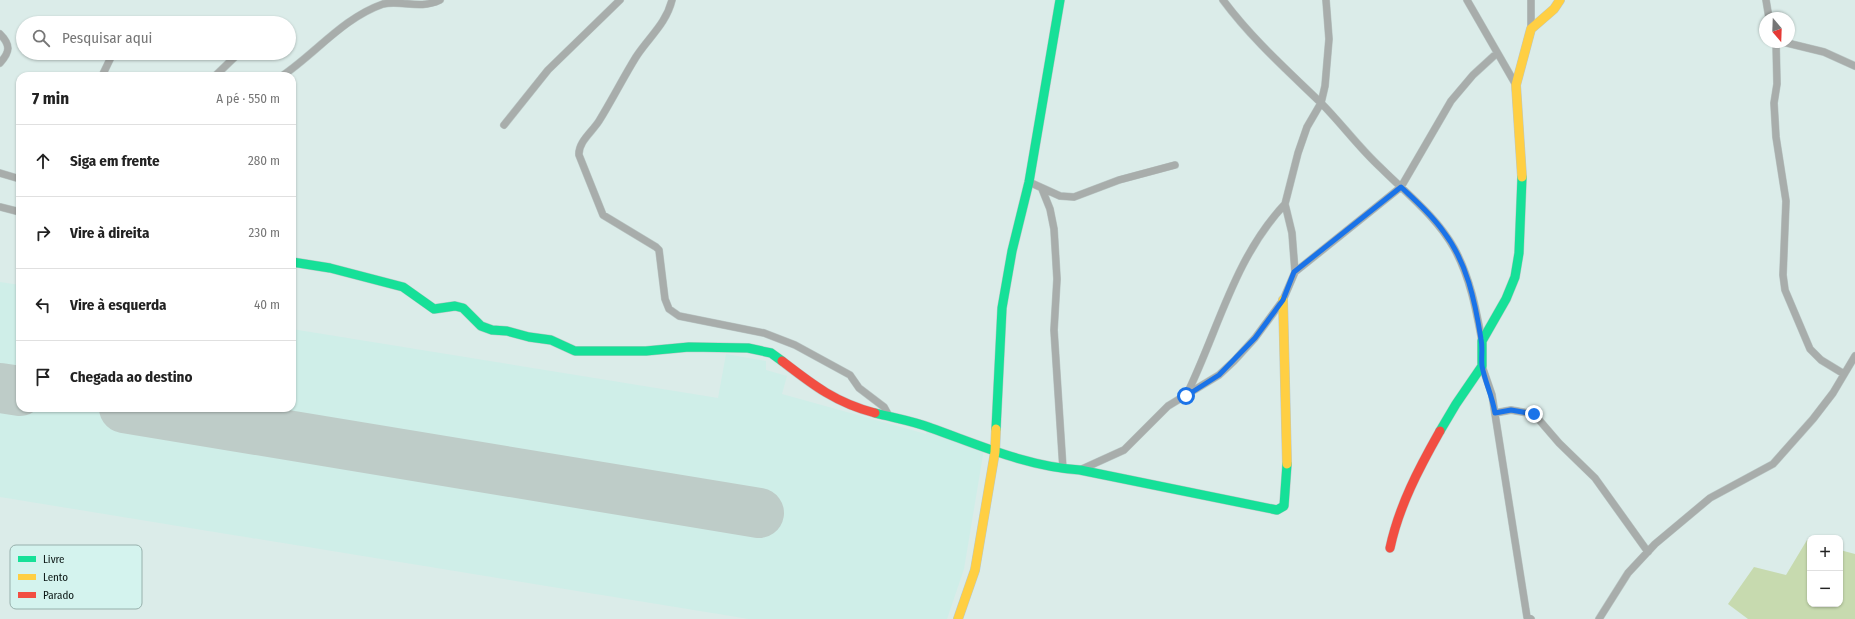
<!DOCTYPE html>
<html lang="pt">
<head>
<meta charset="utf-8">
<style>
	:root { --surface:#fff; --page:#f2f2f2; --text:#222; --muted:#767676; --line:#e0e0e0 }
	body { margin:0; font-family:"Fira Sans Condensed",sans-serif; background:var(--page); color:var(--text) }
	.controls { position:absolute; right:12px; bottom:12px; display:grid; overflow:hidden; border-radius:8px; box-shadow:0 1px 3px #0004 }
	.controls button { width:36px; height:36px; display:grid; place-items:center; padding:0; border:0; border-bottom:1px solid var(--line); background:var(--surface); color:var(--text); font:20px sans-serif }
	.compass { position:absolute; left:1759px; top:12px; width:36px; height:36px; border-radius:50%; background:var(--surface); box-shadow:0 1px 3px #0004; rotate:161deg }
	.stop { position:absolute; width:12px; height:12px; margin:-9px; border:3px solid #1a73e8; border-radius:50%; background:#fff }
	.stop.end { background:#1a73e8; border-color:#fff; box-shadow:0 1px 4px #0008 }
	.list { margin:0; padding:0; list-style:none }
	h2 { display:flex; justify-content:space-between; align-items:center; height:52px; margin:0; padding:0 16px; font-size:17px }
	h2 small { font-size:13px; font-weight:400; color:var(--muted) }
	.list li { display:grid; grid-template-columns:26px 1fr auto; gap:12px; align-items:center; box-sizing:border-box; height:72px; padding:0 16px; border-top:1px solid var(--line) }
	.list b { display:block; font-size:15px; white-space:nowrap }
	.list em { font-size:13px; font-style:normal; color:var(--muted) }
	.icon { flex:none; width:22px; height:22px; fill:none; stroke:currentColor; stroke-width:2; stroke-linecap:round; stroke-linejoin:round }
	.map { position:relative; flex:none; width:1855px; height:619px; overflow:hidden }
	.search { position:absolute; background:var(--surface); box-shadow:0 1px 3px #0004; left:16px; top:16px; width:280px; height:44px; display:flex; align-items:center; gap:10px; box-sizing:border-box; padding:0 14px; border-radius:22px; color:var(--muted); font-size:15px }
	.panel { position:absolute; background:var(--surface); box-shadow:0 1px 3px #0004; left:16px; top:72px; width:280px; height:340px; border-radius:12px }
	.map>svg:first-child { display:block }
	.built { fill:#cfeee8 }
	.green { fill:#c7daaf }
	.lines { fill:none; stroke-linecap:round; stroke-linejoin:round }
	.runway { stroke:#beccc8; stroke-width:50 }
	.street-casing { stroke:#bbc8c6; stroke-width:8 }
	.fast-casing { stroke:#bbc8c6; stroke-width:10 }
	.slow-casing { stroke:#bbc8c6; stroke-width:10 }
	.jam-casing { stroke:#bbc8c6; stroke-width:10 }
	.street { stroke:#a8adab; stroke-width:7 }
	.fast { stroke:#16e098; stroke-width:9 }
	.slow { stroke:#ffcf43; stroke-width:9 }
	.jam { stroke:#f24e42; stroke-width:9 }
	.route { stroke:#1a73e8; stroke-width:5 }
	.key { fill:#d4f3ee; stroke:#97b0ac; stroke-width:1 }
	.key-label { font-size:11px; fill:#081311 }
</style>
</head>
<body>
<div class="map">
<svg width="1855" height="619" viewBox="0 0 1855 619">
	<rect width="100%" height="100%" fill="#dbece9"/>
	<path class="built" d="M0,282L20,285V408H292V329L718,398L726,354L766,361V370L787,376L782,394L926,434L928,429L984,449L964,569L947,619H749L0,497Z"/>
	<path class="green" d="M1807,540L1810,541V604H1840V550L1855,554V619H1748L1728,604L1754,567L1786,575Z"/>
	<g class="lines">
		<path class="runway" d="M0,388L20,391
			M124,408L759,513"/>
		<defs>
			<path id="street" d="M672,0C666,24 649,37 636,57C623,78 612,100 599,121C592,132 578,142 579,155L603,215L656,247L659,250L665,299L669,309L679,316L764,333L795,345L850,375L859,388L884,407L889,416
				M1223,0C1252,39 1287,70 1321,103C1342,124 1359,148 1381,168C1407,194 1436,216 1454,248C1470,277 1476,309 1482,341
				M1467,0L1516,85
				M1766,0L1769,18
				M125,23L126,20
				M1531,29V0
				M0,34C11,45 10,52 0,63
				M1776,42L1777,84L1774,103L1776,137L1786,201L1783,275L1785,290L1810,349L1821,360L1844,374
				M1783,42L1824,52L1855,66
				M102,76L113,53
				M215,76L239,53
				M282,76C316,53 343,18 383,4C403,0 419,10 440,0
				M504,125L548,70L620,0
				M0,173L20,179
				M1029,182L1060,196L1074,197L1119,180L1175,165
				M1042,189L1050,209L1054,229L1057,279L1054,330L1063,469
				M0,207L20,212
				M1295,272L1292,233L1285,204L1298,153L1307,127L1321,103L1325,86L1329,39L1326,0
				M1482,366L1492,395L1527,617L1531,619
				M1186,396C1218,331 1234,258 1285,204
				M1495,413L1511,410L1534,414L1559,443L1595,478L1648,552
				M1080,470L1124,450L1168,406L1219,375L1234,361L1255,338L1283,300L1295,272L1401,187L1451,101L1473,75L1497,53
				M1599,619L1628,573L1655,544L1710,498L1773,464L1813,419L1833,393L1855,356"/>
			<path id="fast" d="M292,262L330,268L403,287L434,309L455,306L463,308L481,326L492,330L507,331L529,337L551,340L575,351H646L689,347L748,348L771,353L782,361
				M875,413C894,418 913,421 931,428C979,445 1028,467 1080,470L1277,510L1284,506L1287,464
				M996,429L1002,308L1012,251L1029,182L1060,0
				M1440,431L1456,404L1482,366V341L1506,299L1515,277L1519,253L1522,177"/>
			<path id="slow" d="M1522,177L1516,85L1531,29L1554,9L1560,0
				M1283,300L1287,464
				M958,619L975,570L995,452L996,429"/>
			<path id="jam" d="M782,361C813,385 836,403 875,413
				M1390,548C1399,506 1419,468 1440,431"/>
		</defs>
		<use href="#street" class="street-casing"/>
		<use href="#fast" class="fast-casing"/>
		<use href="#slow" class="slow-casing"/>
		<use href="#jam" class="jam-casing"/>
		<use href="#street" class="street"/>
		<use href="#fast" class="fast"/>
		<use href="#slow" class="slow"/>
		<use href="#jam" class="jam"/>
	</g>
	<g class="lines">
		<path class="route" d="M1186,396L1219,375L1255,338L1283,300L1294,272L1401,187C1416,201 1431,214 1443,231C1467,262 1475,301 1481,339C1483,348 1481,357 1482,366C1485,382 1492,395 1495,413L1511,410L1534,414"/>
	</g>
	<rect x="10" y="545" width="132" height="64" rx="6" class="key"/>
	<rect x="18" y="556" width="18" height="6" fill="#16e098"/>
	<rect x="18" y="574" width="18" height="6" fill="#ffcf43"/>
	<rect x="18" y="592" width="18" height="6" fill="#f24e42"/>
	<g class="key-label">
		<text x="43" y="563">Livre</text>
		<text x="43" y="581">Lento</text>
		<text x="43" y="599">Parado</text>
	</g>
</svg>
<div class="controls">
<button>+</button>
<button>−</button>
</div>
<svg class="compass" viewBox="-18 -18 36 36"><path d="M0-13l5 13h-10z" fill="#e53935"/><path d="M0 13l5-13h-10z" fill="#767676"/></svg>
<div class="stop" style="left:1186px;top:396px"></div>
<div class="stop end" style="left:1534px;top:414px"></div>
<div class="search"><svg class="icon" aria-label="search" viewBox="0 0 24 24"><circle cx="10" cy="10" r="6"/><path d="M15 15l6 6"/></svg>Pesquisar aqui</div>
<section class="panel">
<h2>7 min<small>A pé · 550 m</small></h2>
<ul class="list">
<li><svg class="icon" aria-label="ahead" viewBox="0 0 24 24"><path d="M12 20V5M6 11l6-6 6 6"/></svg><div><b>Siga em frente</b></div><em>280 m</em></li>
<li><svg class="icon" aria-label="right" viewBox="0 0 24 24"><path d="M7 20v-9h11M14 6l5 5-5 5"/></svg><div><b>Vire à direita</b></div><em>230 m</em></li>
<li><svg class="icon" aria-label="left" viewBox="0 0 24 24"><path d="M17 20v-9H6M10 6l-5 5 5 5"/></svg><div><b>Vire à esquerda</b></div><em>40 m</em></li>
<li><svg class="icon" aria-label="arrive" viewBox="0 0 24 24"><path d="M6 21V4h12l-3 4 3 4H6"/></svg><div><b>Chegada ao destino</b></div></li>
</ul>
</section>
</div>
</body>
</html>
